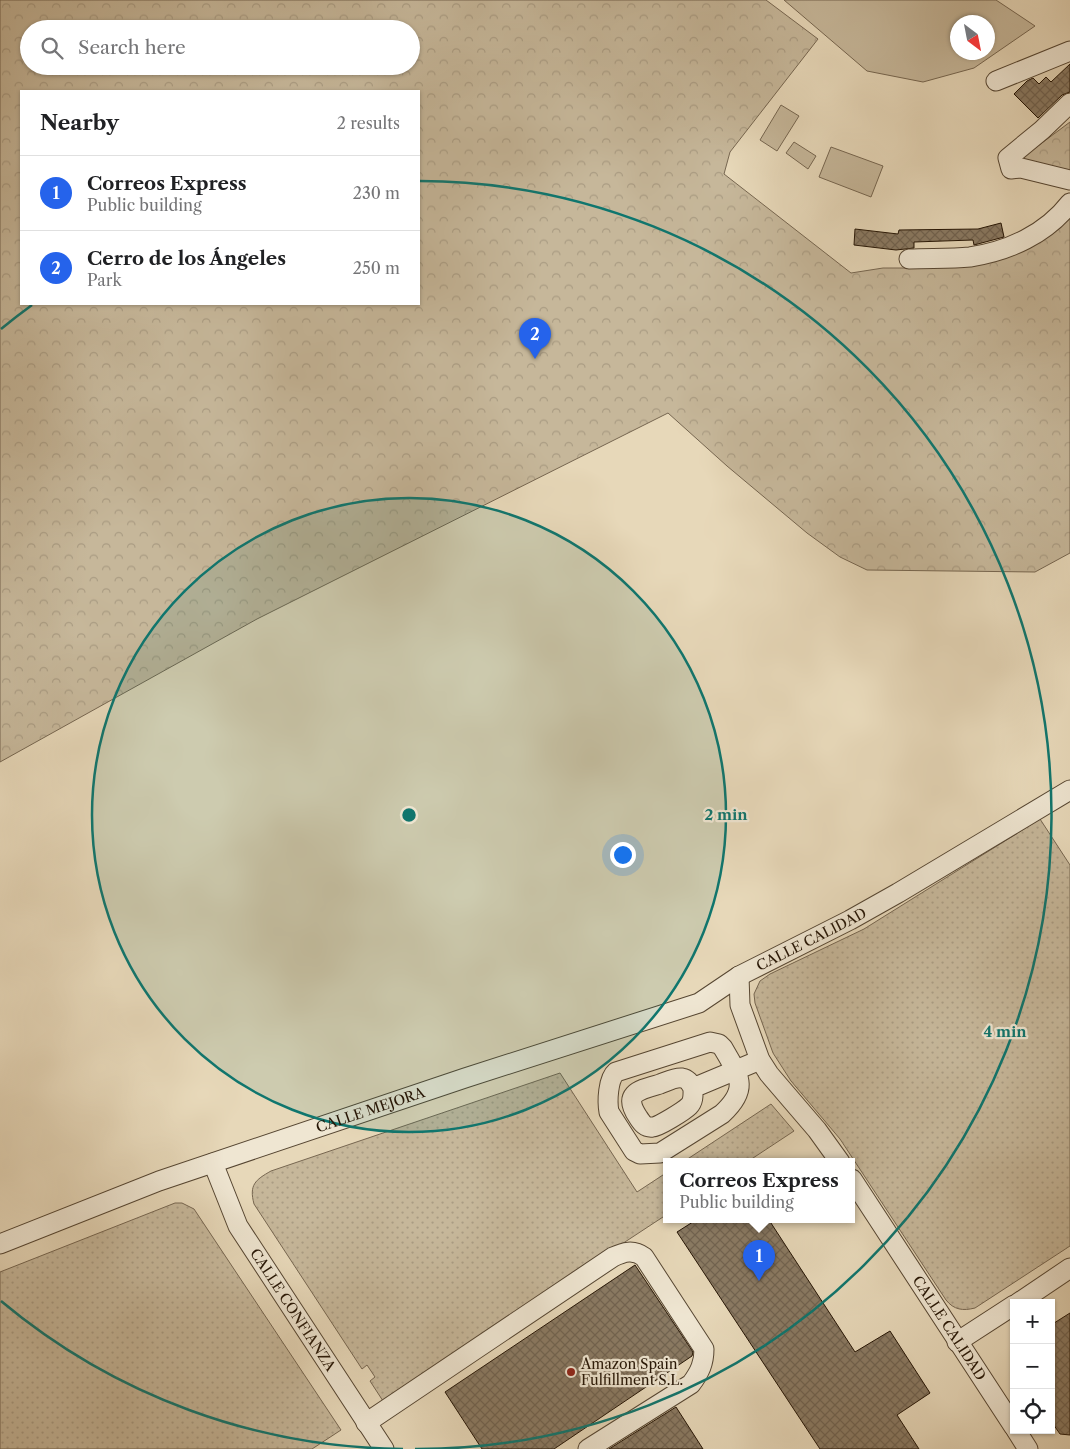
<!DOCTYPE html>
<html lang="en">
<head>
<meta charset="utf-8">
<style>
	:root { --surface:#fff; --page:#f6f6f6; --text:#202124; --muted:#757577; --line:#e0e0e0; --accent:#2563eb }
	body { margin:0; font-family:"Libre Caslon Text",serif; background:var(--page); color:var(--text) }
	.controls { position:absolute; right:15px; bottom:15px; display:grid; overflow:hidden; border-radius:0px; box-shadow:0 1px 4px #0004 }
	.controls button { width:45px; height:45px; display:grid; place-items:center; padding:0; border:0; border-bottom:1px solid var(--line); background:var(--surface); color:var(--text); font:25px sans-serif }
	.compass { position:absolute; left:950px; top:15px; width:45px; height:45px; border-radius:50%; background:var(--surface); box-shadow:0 1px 4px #0004; rotate:148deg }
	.you { position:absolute; left:622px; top:854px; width:18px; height:18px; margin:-12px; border:4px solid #fff; border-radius:50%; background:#1a73e8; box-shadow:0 0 0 8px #1a73e833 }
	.badge { display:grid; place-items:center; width:32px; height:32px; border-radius:50%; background:var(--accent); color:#fff; font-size:16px; font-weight:700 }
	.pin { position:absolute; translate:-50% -41px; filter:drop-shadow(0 1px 2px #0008) }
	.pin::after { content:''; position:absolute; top:26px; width:18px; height:15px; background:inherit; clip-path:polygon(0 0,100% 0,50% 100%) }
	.popup { position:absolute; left:663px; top:1158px; width:192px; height:65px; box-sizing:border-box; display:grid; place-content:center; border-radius:0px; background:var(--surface); filter:drop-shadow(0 1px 4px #0005); font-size:16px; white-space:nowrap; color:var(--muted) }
	.popup b { font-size:19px; color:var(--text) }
	.popup::after { content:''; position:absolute; left:50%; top:100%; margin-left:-10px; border:10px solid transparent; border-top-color:var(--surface) }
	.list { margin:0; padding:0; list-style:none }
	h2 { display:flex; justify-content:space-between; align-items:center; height:65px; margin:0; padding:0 20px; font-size:21px }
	h2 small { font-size:16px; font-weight:400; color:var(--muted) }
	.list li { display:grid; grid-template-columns:32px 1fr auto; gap:15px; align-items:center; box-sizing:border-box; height:75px; padding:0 20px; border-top:1px solid var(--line) }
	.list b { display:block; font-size:19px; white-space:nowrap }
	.list p { margin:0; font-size:16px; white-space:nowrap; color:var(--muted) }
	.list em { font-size:16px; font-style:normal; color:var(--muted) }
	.icon { flex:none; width:28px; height:28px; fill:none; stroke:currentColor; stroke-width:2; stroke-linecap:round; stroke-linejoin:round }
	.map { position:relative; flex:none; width:1070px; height:1449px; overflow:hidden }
	.search { position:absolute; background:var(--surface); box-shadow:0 1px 4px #0004; left:20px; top:20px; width:400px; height:55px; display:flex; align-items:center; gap:12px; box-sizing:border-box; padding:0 18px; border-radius:28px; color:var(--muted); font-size:19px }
	.panel { position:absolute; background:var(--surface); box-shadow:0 1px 4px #0004; left:20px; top:90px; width:400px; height:215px; border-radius:0px }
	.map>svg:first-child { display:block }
	.grass { fill:url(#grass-dots); stroke:#766650 }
	.forest { fill:url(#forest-crowns); stroke:#766650; fill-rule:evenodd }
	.garden { fill:#c6b79a; stroke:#766650; fill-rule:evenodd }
	.building { fill:url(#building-cross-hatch); stroke:#251505 }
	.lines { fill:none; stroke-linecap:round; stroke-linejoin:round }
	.minor-casing { stroke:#564632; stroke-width:21 }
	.minor { stroke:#efe6d2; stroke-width:19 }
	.ring { fill:none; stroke:#0f766e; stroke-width:2.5 }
	.poi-dot { fill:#8f2418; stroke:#efe6d2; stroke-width:2 }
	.labels { text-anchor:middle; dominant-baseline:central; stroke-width:4.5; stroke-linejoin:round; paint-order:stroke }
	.street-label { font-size:14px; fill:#251505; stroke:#efe6d2 }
	.poi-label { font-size:14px; fill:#251505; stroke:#efe6d2; text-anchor:start }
	.centre { fill:#0f766e; stroke:#efe6d2; stroke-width:2.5 }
	.ring-label { font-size:15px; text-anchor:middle; font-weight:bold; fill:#0f766e; stroke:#efe6d2; stroke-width:4.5; stroke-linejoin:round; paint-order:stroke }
</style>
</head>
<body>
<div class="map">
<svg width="1070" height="1449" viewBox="0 0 1070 1449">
	<defs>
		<pattern id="grass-dots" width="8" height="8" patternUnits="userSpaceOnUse" patternTransform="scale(1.25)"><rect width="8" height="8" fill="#c6b79a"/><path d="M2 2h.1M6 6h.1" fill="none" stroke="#aa9c83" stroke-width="1.8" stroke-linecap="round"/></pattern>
		<pattern id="forest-crowns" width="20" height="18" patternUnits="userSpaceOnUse" patternTransform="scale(1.25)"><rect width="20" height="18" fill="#c6b79a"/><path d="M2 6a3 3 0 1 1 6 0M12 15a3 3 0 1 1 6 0" fill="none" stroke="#aa9c83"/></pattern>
		<pattern id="building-cross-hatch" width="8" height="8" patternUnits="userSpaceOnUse" patternTransform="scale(1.25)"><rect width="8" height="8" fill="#8a7a63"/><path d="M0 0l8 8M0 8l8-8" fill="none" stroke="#716350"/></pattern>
	</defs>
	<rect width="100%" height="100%" fill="#e7d8b9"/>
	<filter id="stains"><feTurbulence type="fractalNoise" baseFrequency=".004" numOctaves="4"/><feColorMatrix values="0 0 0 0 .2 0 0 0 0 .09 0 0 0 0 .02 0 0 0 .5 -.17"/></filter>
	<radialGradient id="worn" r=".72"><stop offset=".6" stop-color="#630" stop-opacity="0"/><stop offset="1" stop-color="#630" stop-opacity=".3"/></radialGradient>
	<path class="grass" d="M1040,819L1070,865V1246L975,1308C963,1311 954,1310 946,1300L840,1139L791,1081L773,1053L755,1003L754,994L760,981L770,974L864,929Z
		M560,1073L637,1192L666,1173V1215L383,1401L370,1381L375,1377L367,1365L362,1369L254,1204C249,1185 255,1180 271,1171Z
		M771,1104L794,1131L747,1162H683Z
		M175,1203H182L194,1209L341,1430L312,1449H0V1272Z"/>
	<path class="forest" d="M0,0H766L818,39L730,152L724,174L851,273L883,268H933L996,260L1070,215V553L1035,572L867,570L840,557L807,533L727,466L668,413L257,619L0,762ZM29,29H411V66H29ZM21,91H419V304H21Z
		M1070,122V175L1019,160Z"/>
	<path class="garden" d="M784,0H996L1035,26L974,68L923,82L867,71ZM958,22H988V52H958Z
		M781,105L799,116L777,151L760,140Z
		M794,142L816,156L808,169L786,153Z
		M831,147L883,166L871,197L819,177Z"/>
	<path class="building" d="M1070,64V92L1062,95L1038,118L1014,94L1027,81L1033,78L1039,84L1046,77L1051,82Z
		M1001,223L1004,237L974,245L973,240L914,242V248L896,250L854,245L855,229L898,234L899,230L978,229Z
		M696,1220H769L855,1352L890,1331L930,1393L897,1415L919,1449H820L677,1232Z
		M635,1265L693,1352L692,1356L554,1449H482L445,1392Z
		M1070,1313V1435L1060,1434L1051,1421V1325Z
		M676,1407L703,1449H609Z"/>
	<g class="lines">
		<defs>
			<g id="minor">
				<path d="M996,81L1070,51"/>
				<path d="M1070,103L1042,130L1008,158L1011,169L1021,168L1070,180"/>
				<path d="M909,259C929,258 950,259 970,257C1009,251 1046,234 1070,203"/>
				<path d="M739,976L740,1005L760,1060L769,1074L817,1130L840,1162"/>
				<path d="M710,1042L719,1044L723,1048C739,1076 750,1088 722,1114L660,1153L640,1154L634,1151L609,1112C607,1101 608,1079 616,1072Z"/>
				<path d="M693,1088C693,1094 694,1101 689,1106C684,1111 658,1127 653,1127C645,1128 642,1123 638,1117C622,1093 639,1090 660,1084C666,1082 675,1077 682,1078C688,1079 690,1083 693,1088L760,1060"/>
				<path id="s1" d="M213,1163L238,1226L384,1449"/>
				<path id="s2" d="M852,1179L1014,1427"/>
				<path id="s3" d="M0,1244L159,1181L465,1078L699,1003L739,976L850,920L898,893L1070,790"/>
				<path d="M1018,1303L1070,1268"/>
				<path d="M957,1342L1014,1305"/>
				<path d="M366,1423L613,1257C624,1252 633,1249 644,1257L704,1349C704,1363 700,1372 691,1384L588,1449"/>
				<path d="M1016,1430L1028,1449"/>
			</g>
		</defs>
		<use href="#minor" class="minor-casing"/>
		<use href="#minor" class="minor"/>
	</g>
	<circle cx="409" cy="815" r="317" fill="#0f766e" fill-opacity=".12"/>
	<g class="ring">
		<circle cx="409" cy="815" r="317"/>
		<path d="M403 1449A634 634 0 0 1 1 1301M1 329A634 634 0 0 1 32 305M420 181A634 634 0 0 1 415 1449"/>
	</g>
	<circle class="poi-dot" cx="571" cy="1372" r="5"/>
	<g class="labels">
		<g class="street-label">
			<text stroke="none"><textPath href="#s3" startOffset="869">CALLE CALIDAD</textPath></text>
			<text stroke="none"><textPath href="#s3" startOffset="394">CALLE MEJORA</textPath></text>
			<text stroke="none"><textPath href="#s1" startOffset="168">CALLE CONFIANZA</textPath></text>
			<text stroke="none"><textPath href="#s2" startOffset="178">CALLE CALIDAD</textPath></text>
		</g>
		<g class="poi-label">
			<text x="581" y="1364">Amazon Spain<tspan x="581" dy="16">Fulfillment S.L.</tspan></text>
		</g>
	</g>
	<circle cx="409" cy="815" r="8" class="centre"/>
	<g class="ring-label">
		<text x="726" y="820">2 min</text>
		<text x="1005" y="1037">4 min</text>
	</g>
	<rect width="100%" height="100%" filter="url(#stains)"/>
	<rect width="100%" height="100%" fill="url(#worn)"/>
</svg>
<div class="controls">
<button>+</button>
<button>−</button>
<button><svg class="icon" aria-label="locate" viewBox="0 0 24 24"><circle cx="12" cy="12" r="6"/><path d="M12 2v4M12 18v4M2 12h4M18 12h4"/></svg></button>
</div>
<svg class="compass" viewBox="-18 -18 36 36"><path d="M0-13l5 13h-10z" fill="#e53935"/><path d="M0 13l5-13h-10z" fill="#757577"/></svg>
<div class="you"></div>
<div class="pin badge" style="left:759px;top:1281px">1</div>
<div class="popup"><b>Correos Express</b>Public building</div>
<div class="pin badge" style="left:535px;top:359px">2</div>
<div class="search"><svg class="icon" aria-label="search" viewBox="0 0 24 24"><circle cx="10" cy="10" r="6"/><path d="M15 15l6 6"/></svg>Search here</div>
<section class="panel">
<h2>Nearby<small>2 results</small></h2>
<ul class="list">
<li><span class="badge">1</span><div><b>Correos Express</b><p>Public building</p></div><em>230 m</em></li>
<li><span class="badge">2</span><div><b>Cerro de los Ángeles</b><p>Park</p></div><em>250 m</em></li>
</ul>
</section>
</div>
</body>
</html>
